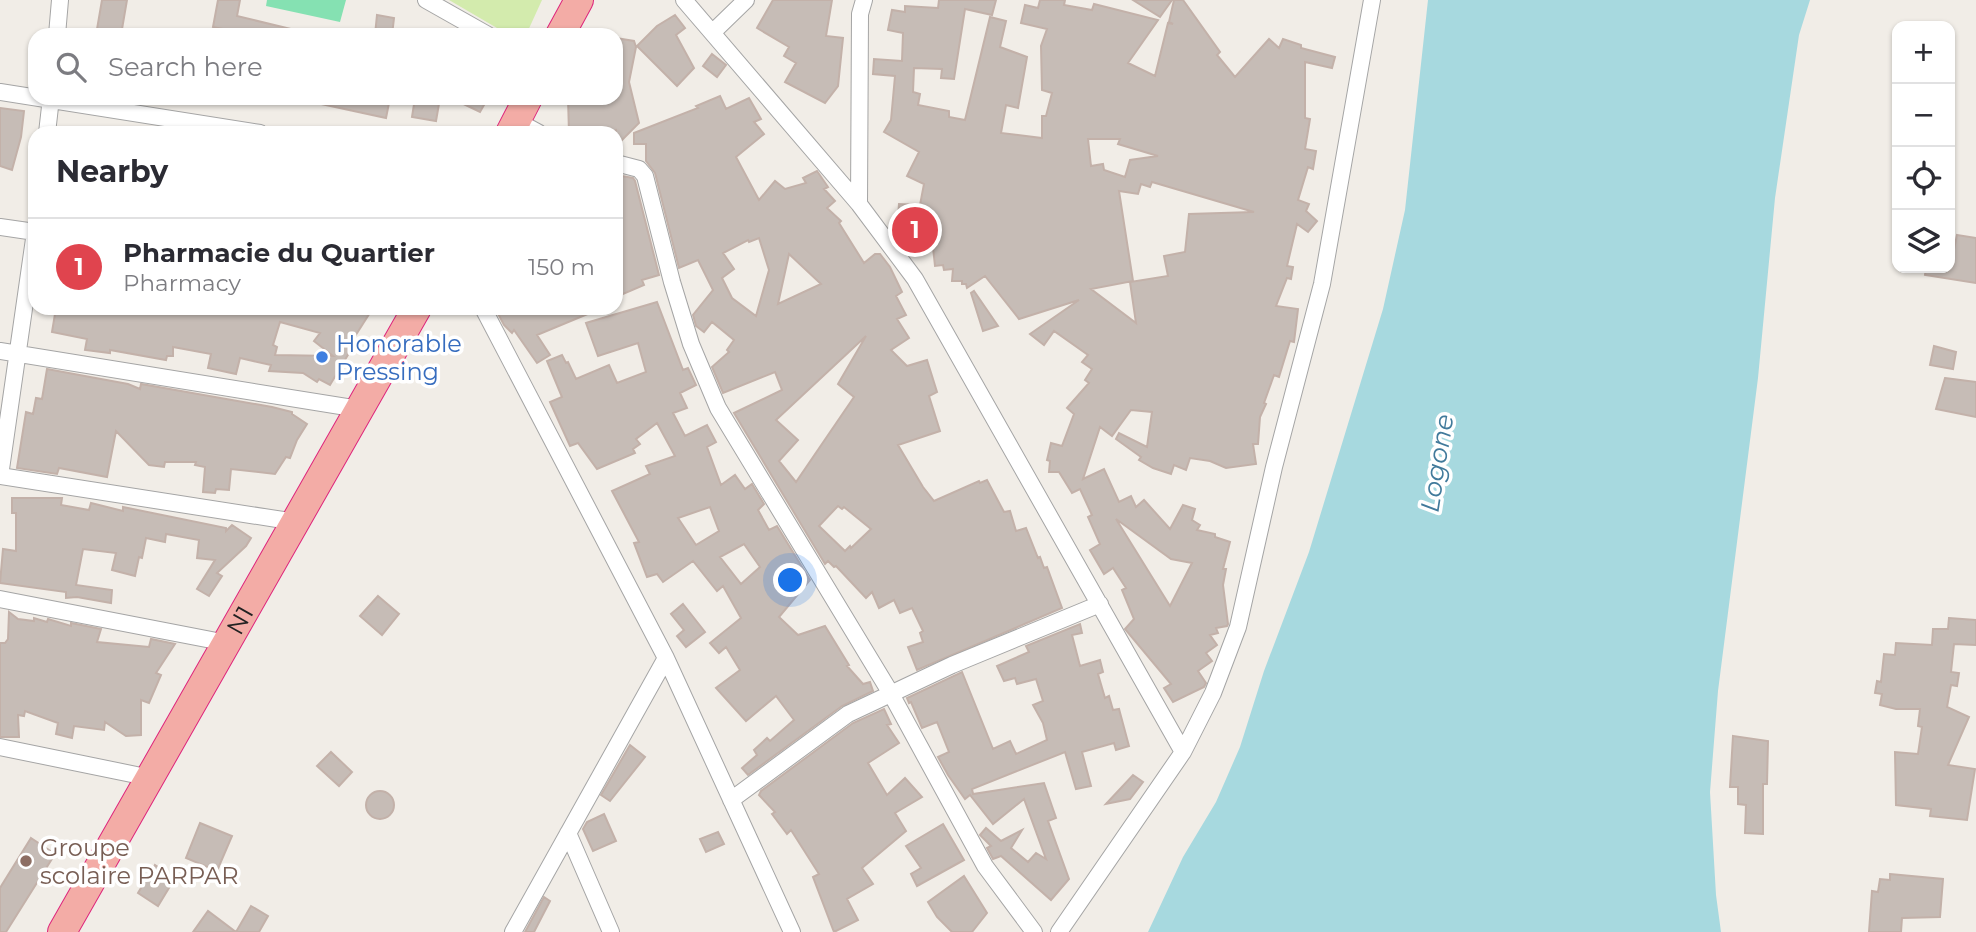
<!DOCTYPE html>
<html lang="en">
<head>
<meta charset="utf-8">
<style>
	:root { --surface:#fff; --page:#f7f7f7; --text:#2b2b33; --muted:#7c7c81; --line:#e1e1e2; --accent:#0f766e }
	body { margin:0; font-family:Montserrat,sans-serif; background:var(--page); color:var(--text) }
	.controls { position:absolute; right:21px; top:21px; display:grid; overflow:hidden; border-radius:14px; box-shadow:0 2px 5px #0004 }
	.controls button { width:63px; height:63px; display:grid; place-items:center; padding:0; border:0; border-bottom:2px solid var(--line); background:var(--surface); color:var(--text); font:35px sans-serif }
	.you { position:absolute; left:791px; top:581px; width:24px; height:24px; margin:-18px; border:5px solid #fff; border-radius:50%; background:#1a73e8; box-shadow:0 0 0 10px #1a73e833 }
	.badge { display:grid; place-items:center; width:46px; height:46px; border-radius:50%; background:var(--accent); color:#fff; font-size:23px; font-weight:700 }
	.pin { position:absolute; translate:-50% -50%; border:4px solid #fff; box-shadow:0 2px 7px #0006 }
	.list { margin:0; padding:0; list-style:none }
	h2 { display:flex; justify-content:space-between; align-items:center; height:91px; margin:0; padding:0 28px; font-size:30px }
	h2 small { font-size:23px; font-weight:400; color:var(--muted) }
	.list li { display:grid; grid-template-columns:46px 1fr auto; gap:21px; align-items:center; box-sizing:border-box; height:98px; padding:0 28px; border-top:2px solid var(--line) }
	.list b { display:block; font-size:26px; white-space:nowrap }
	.list p { margin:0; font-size:23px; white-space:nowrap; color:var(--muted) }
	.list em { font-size:23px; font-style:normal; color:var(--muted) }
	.icon { flex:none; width:38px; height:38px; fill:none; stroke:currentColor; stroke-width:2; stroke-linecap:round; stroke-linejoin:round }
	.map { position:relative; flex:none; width:1976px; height:932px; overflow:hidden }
	.search { position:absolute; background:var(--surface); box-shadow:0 2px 5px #0004; left:28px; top:28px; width:595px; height:77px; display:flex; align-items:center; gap:18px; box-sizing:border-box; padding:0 24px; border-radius:21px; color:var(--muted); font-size:26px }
	.panel { position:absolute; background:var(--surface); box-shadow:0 2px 5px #0004; left:28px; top:126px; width:595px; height:189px; border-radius:21px }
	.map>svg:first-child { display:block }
	.grass { fill:#d3ebad }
	.pitch { fill:#85e1b2 }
	.water { fill:#a7d9df }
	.building { fill:#c6bcb6; stroke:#c3b1a9; stroke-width:2; fill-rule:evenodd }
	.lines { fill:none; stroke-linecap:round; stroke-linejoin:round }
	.minor-casing { stroke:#a5a5a5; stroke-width:18 }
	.trunk-casing { stroke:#de257c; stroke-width:30 }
	.minor { stroke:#fff; stroke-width:16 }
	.trunk { stroke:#f3aca6; stroke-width:28 }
	.shop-dot { fill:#3f7fe0; stroke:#fff; stroke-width:2.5 }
	.education-dot { fill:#8d6e63; stroke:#fff; stroke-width:2.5 }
	.labels { text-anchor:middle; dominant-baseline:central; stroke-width:7; stroke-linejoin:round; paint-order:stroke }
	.shop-label { font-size:24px; fill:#366cbe; stroke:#fff; text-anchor:start }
	.street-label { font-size:24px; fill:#212121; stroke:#fff }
	.education-label { font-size:24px; fill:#785e54; stroke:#fff; text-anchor:start }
	.water-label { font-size:26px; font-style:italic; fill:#417a9b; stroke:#fff }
</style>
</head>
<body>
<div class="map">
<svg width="1976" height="932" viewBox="0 0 1976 932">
	<rect width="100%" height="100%" fill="#f1ede7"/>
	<path class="grass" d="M449,0H542L526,35H509Z"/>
	<path class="pitch" d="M267,0H346L340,22L266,6Z"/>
	<path class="water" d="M1428,0H1810L1799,35L1775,198L1758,378L1718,691L1710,792L1716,895L1721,932H1148L1183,857L1216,802L1240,747L1264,671L1309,552L1383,309L1405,210Z"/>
	<path class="building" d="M102,0H127L121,35H96Z
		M218,0H240L237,16L295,30L294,35H252L213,27Z
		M773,0H832L826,36L843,38L838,86L825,103L785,82L796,63L784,56L789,47L757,28Z
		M939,0H996L992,15L965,9L954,79L941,78L942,69L914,68L913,92L920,94L918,105L949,111V117L965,120L990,17L1006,21L1000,47L1027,57L1018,108L1006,105L1001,133L1042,138V116H1046L1052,93L1042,90L1041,46L1047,29L1021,23L1025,5L1038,8L1040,0H1065L1064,5L1092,10L1094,4L1158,20L1128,63L1155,76L1168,23L1173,24L1169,22L1174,0H1183L1220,52L1217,55L1235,77L1269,39L1279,48L1283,39L1301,45V48L1335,57L1332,68L1305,62V118L1310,119L1305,149L1316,151L1313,169L1308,167L1298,200L1309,204L1306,211L1317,221L1308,232L1297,224L1287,266L1293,267L1291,279L1287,278L1276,306L1298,309L1294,342L1290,341L1279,377L1274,375L1264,403L1266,404L1260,417L1258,444H1253L1256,464L1226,468L1210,461L1190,458L1186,470L1174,465L1171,474L1153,468L1139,460L1141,457L1116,439L1119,433L1147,447L1152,412L1131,410L1112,436L1100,427L1083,479L1104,469L1119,502L1131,496L1136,507L1144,500L1170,529L1183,505L1195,509L1192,520L1200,525L1197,530L1215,534V537L1230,542L1223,569H1226L1223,585L1228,624L1227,626L1216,628L1218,633L1210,635L1217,645L1206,653L1212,661L1198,671L1206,683L1204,687L1173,702L1164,688L1171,684L1125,629L1134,619L1122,590L1126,588L1113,568L1104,574L1090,550L1100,544L1088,517L1092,515L1080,489L1072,493L1059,472H1049L1050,461L1047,460L1051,443L1062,446L1074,414L1067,408L1089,383L1085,380L1092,369L1082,362L1088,355L1054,331L1044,345L1030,334L1079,300L1019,319L985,276L967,288L966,284H962V281H952L953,269L944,270L943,265L935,266L932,238L903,243L898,217L899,204L920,205L924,184L907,176L919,152L884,132L891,120L895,76L873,74L874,59L902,61L903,33L888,30L892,10L905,12V6L938,8ZM1088,139H1120L1118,144L1158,156L1130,160L1125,177L1104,170L1103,164L1091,166ZM1152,182L1254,212L1189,214L1185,252L1164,256L1168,276L1130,282L1136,323L1091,289L1133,281L1119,191L1138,194L1141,184L1150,187ZM1116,519L1171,559L1192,563L1170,606Z
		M1133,0H1172L1160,17Z
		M377,15L394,18L392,35H375Z
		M675,15L685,28L676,35L694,68L677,86L637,46L657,26Z
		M616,38L634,41L636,47L629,82L639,123L616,146V130L606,133H569L568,98H616Z
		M712,54L726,65L717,77L703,66Z
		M720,96L726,109L749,98L761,119L754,122L764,134L736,157L759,200L775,181L785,189L806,183L803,178L817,171L828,187L824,189L835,201L827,208L841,221L839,223L864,263L875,254H880L890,267L902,292L896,296L906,315L897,319L909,338L891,350L907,366L927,360L937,392L929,396L940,431L898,445L923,487L934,501L979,481L980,483L987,480L1004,512L1010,511L1016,531L1026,528L1038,558L1040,557L1044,568L1047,567L1062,608L917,670L908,647L923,642L920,633L923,631L912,608L900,613L894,600L879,608L872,592L866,598L836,566L834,567L828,561L825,564L734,413L782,390L775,372L723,393L712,367L729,352L727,350L734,340L712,322L704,332L696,326L693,315L713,290L698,260L679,268L655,173L646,161V144H634V133L698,108L696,106ZM759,238L769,270L756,316L732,298L722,278L734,269L723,253L748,240L749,242ZM789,254L821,284L778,304ZM866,336L838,384L854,397L796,482L779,461L798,440L776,420ZM838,506L842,509L844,507L871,529L851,548L850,546L845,551L819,526Z
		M322,98H390L386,118L321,104Z
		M415,98H440L436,121L412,117Z
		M451,98H488L480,112Z
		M0,108L24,111L21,137L12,170L0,166Z
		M616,175L633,178L635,181L659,275L642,280L644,285L616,297Z
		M1957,235L1976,238V283L1925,275L1926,268H1950Z
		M974,291L998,326L983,331L971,293Z
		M657,302L683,370L688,368L696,385L680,393L687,408L673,413L685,436L707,425L716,442L707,447L721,485L735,475L745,489L752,484L764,504L758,510L769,530L777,526L810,580L779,617L798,635L825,626L849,665L847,666L863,684L870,682L873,691L842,706L748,775L742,768L757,755L754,750L767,738L770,741L794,720L776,696L746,721L716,688L740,670L726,647L719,653L710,643L741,618L723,586L717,591L693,561L663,582L657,574L647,577L634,543L639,542L612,491L650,474L646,466L675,456L657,423L636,439L640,444L633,449L635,453L597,469L578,443L570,446L550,402L562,397L547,361L562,355L566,363L568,362L576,379L609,365L617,383L646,372L638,343L598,356L586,323ZM710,507L719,531L696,545L678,518ZM744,544L760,567L741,584L720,557Z
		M56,308L171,309L373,308L352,341L355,343L330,385L319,379L317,382L303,373L269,371L271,365L240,358L236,374L208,368L211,354L173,347V356H167L166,360L110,350V353L85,350L87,339L52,332ZM280,322L320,333L314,341L333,356L275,355L277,347L273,345Z
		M495,308H602L537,335L550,355L537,363L514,330L512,333L504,325Z
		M1934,346L1956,352L1953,369L1930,365Z
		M47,369L128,384L140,389L141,384L272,407L292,412V414L307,424L297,440L290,458L286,457L275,474L231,469L229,490L216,489L215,493L203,492L205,467L195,465L196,462H165L164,467L149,465L116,431L107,477L59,468L57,474L17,468L26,412L33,414L36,398L42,399Z
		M1945,378L1976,382V417L1936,409Z
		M12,498H62L61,505L89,510L91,503L123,511V507L226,528V531L232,525L251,538L246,546L217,573L222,576L209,596L197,589L215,560L197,558L199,540L166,534L165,542L146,538L142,558L139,557L135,576L112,570L116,553L83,549L76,585L112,590L111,603L77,597L66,598V592L0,583L3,549L16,551V513H12Z
		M378,596L399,614L382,635L360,616Z
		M683,604L705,632L686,647L677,636L684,630L671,614Z
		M9,612L18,619L34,621V618L47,622L48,619L71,626V623L101,629L97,642L149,647L151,639L175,644L156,673L161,675L149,703L141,700V735L126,736L105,722L104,730L74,726L72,738L56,734L58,723L25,711L24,716L18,715L19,737H0V643H5L8,639Z
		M1949,618L1976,620V645L1954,644L1951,672L1959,673L1957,686L1951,685L1947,707L1969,717L1948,765L1975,769L1967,820L1930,816L1931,809L1896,805L1895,752L1918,754L1922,727L1918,726L1920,709H1896L1880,705L1882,694L1875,693L1877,681L1881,682L1884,654L1895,655L1896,643L1932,645L1933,629H1948Z
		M1080,624L1082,633L1072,635L1080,666L1100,660L1103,672L1098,674L1105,698L1109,696L1113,710L1119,709L1129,746L1116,750L1114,743L1082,752L1091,786L1076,789L1065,752L972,789L973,794L1044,783L1056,818L1048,821L1069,879L1051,900L1001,856L993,859L987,848L991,846L980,835L986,828L1001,841L1022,830L1011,848L1028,862L1036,853L1046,859L1024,799L993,824L970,795L965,799L948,775L938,757L949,752L937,722L922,728L911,702L909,703L907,698L962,672L993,749L1010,741L1016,754L1047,740L1043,723L1033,705L1043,701L1036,679L1017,684L1015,678L1004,681L997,666L1029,652L1026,646Z
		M884,709L891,724L887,725L899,743L868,763L887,795L905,778L922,797L895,813L906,831L862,868L873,884L847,899L858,920L834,932L813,877L819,874L791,830L787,834L772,814L775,812L759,795L761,791L853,723Z
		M1733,736L1768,741L1767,784H1763V834L1745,833L1746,805L1738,804V787H1730Z
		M630,745L645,757L610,801L601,795Z
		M331,752L352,772L339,786L317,766Z
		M1133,775L1143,782L1130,799L1106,804Z
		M366 805a14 14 0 1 1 28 0a14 14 0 1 1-28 0Z
		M604,814L616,841L593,851L583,829L587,822Z
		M200,823L232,836L217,871L186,858Z
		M943,824L964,860L917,886L911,874L921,868L906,846Z
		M718,832L724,844L706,852L700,839Z
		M31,838L55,854L6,932H0V888Z
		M155,865L175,878L158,906L138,893Z
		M1890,874L1943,879L1940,917L1902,918L1901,932H1869L1872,891L1878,892L1880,879L1890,880Z
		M964,876L987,913L972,932H952L937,917L928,902Z
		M544,897L550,901L534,932H525Z
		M251,906L268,916L259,932H193L208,911L236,932Z"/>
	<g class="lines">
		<defs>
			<path id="minor" d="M426,0L488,35
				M684,0L859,204L915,279L1183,752
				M713,32L746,0
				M57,35L60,0
				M0,92L260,133
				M517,121L539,133
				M47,133L51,98
				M616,163L639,169L645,176L672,282L691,344L718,408L890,692L985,866L1034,932
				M859,204L860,14L864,0
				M0,227L35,232L0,476L296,522
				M483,308L666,658L792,932
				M0,351L359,409
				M0,599L227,643
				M0,747L151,778
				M731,800L848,714L952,665L1100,604
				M568,833L611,932
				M513,932L666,658
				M1059,932L1183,752L1213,693L1238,627L1274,467L1322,284L1372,0"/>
			<g id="trunk">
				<path d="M560,35L579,0"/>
				<path d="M510,133L528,98"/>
				<path id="s1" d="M62,932L417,308"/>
			</g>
		</defs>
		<use href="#minor" class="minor-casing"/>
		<use href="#trunk" class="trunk-casing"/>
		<use href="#minor" class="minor"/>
		<use href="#trunk" class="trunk"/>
	</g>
	<circle class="shop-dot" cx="322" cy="357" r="7"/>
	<circle class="education-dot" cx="26" cy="861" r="7"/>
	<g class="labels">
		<g class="shop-label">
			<text x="336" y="343">Honorable<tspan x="336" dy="28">Pressing</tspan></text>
		</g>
		<g class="street-label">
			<text stroke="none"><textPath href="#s1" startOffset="359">N1</textPath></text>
		</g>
		<g class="education-label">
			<text x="40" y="847">Groupe<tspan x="40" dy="28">scolaire PARPAR</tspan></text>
		</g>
		<g class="water-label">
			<text transform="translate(1437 463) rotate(-81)">Logone</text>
		</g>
	</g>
</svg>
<div class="controls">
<button>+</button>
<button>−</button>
<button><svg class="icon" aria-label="locate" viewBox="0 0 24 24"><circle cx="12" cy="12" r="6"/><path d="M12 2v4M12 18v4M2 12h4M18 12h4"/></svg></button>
<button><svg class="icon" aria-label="layers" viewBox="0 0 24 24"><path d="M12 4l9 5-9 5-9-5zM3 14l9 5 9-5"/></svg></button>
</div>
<div class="you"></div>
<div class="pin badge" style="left:915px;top:230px;background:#e0444e">1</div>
<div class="search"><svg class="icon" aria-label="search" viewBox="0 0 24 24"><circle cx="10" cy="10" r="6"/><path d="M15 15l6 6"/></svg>Search here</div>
<section class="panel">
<h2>Nearby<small></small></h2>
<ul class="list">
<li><span class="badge" style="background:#e0444e">1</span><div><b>Pharmacie du Quartier</b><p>Pharmacy</p></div><em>150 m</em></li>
</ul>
</section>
</div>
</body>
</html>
